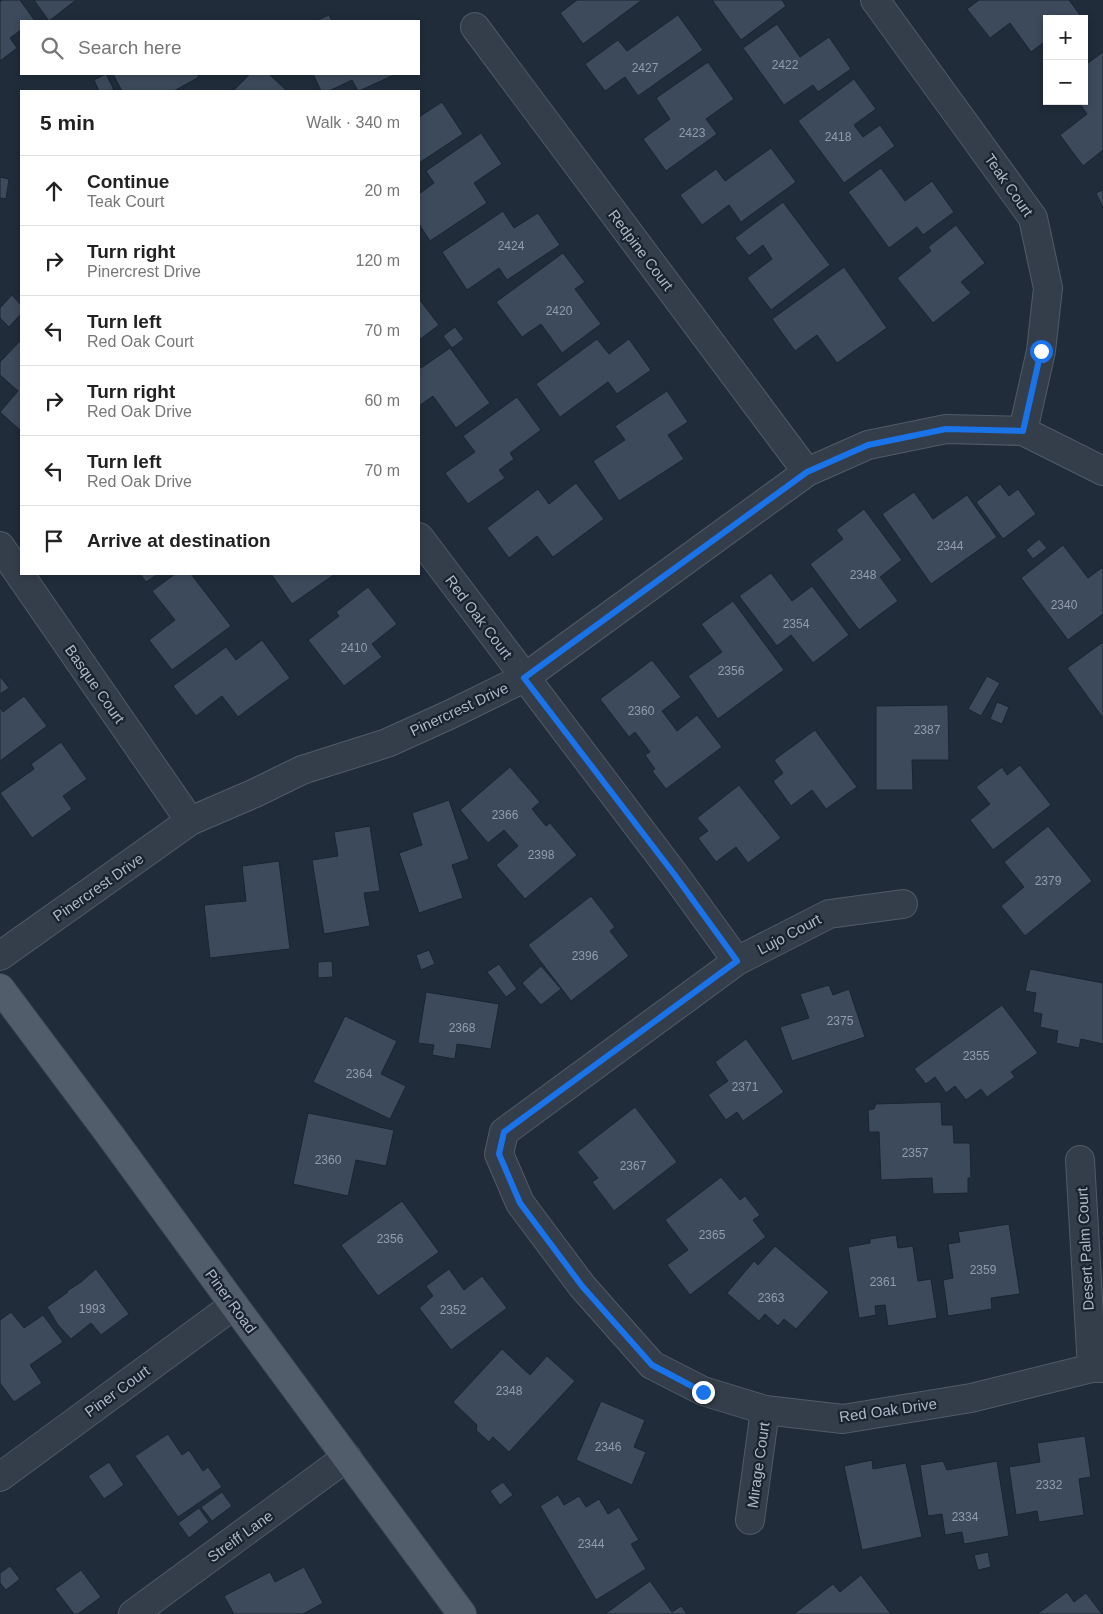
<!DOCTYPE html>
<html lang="en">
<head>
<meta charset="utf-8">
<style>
	:root { --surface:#fff; --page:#f2f2f2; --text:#222; --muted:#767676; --line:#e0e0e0 }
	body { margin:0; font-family:Helvetica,sans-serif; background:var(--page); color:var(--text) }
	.controls { position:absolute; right:15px; top:15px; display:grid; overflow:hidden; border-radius:0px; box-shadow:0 2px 8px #0003 }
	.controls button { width:45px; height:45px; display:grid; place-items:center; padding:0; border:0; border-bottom:1px solid var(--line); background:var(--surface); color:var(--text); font:25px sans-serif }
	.stop { position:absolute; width:15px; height:15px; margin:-11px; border:4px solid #1a73e8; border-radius:50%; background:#fff }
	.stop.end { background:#1a73e8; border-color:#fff; box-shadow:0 1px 5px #0008 }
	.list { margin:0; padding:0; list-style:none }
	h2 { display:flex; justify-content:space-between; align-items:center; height:65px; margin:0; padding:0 20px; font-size:21px }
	h2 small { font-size:16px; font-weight:400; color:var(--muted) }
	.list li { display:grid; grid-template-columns:32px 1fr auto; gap:15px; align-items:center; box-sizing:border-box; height:70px; padding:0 20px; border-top:1px solid var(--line) }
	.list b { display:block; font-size:19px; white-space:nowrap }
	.list p { margin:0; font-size:16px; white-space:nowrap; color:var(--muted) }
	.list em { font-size:16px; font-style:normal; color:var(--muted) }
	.icon { flex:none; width:28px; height:28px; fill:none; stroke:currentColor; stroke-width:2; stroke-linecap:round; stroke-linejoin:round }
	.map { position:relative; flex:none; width:1103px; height:1614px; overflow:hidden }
	.search { position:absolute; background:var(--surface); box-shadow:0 2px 8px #0003; left:20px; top:20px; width:400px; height:55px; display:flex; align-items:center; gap:12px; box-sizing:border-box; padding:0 18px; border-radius:0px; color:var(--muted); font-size:19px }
	.panel { position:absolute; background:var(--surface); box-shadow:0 2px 8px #0003; left:20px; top:90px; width:400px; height:485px; border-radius:0px }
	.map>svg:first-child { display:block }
	.building { fill:#3c4a5b; stroke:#1b2531 }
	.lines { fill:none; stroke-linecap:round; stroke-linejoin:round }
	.minor-casing { stroke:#515b68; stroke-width:30 }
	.major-casing { stroke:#3d4754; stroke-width:30 }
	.minor { stroke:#343e4b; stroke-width:28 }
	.major { stroke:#525d6b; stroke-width:28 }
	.route { stroke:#1a73e8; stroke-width:6 }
	.labels { text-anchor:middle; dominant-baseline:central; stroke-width:4.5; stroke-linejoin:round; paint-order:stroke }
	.number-label { font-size:12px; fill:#929cac }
	.street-label { font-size:15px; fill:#aeb8c7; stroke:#19232f }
</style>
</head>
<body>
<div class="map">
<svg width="1103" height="1614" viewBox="0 0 1103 1614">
	<rect width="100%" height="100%" fill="#202c3a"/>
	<path class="building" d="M2,0H20L35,21H21V30L10,38L17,48L0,61V2Z
		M34,0H76L49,21Z
		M577,0H642L583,44L560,13Z
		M712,0H782L786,6L741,40Z
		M979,0H1069L1080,15L1075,19H1047V40L1031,52L1010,23L990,38L967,9Z
		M329,15L332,21H316Z
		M678,15L703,50L638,96L625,77L605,91L585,64L618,40L627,51Z
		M777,24L800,57L829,37L851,69L818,92L813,85L784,105L743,48Z
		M1103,52V150L1083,166L1060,135L1087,114L1078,101H1084V66Z
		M708,62L734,99L706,119L717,134L666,171L643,139L670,119L656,98Z
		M106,74L114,90L99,91L94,80Z
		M113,74H197L199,77L174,91H122Z
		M250,74H269L287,91H233Z
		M313,74H396L359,91H358L352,80L329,91H321Z
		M854,79L876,109L854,125L863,137L880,125L895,146L844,183L798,121Z
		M442,102L463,134L419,163V117Z
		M481,133L502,164L474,183L487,203L430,241L419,224V194L434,183L426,171Z
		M771,148L796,182L741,222L729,205L702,225L680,195L716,169L725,181Z
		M881,168L905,201L932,181L954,212L923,235L917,227L889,248L848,192Z
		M0,177L9,179L6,199L0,198Z
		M1103,190V208L1096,193Z
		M783,202L830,265L771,310L747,278L772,259L763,245L749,256L735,238Z
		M503,211L514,228L538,213L560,245L507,280L499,268L467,290L442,252Z
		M956,225L985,263L961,282L971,293L933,323L897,278L931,251L928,247Z
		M563,253L585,282L575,289L601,324L562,353L541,324L522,337L496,302Z
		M844,267L887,328L837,363L817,335L795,351L772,319Z
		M12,295L21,305V314L9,327L0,318V308Z
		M419,299L439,325L419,340Z
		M455,327L464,339L452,348L443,336Z
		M597,339L609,354L629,339L651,370L617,394L608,382L560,417L536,384Z
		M20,341L21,342V431L0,412L18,391L0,375V362Z
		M450,348L490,403L456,428L433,396L419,406V366L421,368Z
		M667,391L688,422L668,435L684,459L619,501L593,461L625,440L615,426Z
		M517,397L541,430L510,453L514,459L499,470L505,478L468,504L445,473L475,452L463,436Z
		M576,483L604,519L553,557L537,536L509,558L487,528L538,489L549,504Z
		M1000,484L1009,496L1018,489L1036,514L1003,539L976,502Z
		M914,492L933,519L967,495L997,537L931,584L882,514Z
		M864,509L902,560L880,577L898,601L859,630L810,564L843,539L836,530Z
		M1039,539L1047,548L1033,559L1026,550Z
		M1063,545L1088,578L1103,567V614L1068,640L1021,578Z
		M771,573L792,601L812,586L849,635L813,663L791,635L777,646L739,596Z
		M140,574H158L146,582Z
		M175,574H191L231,626L172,670L149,640L175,620L152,591Z
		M271,574H335L292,604Z
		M368,587L397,624L372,644L382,657L344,686L308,640L339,616L336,612Z
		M733,601L784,670L718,719L688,676L722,652L701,624Z
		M262,640L290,678L238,717L222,696L196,716L173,686L226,647L236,660Z
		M1103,642V718L1067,668Z
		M652,660L681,697L662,711L677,731L697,715L722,747L666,789L652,771L655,769L645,755L650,752L635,732L629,737L600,699Z
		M0,676L9,688L0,694Z
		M987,676L1000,683L981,716L968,709Z
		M24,696L47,726L0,761V707L3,712Z
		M997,702L1009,707L1002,724L990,719Z
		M948,705L949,760H912L913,790H876V706Z
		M815,730L857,787L826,809L812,790L791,806L773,781L783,773L774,760Z
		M61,742L87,779L63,796L72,809L32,838L0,793L34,769L31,764Z
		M1020,765L1051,805L993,850L970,820L990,804L976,787L1002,767L1007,775Z
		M510,767L540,802L532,809L546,826L550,823L577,855L525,899L496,865L518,846L504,830L488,843L460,810Z
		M739,785L781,838L748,863L736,847L716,862L698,838L708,831L697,818Z
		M449,800L469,859L452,865L463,898L419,913L399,853L422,845L412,813Z
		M370,826L380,891L364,893L370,926L324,934L312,860L338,856L334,832Z
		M1048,826L1092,881L1025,936L1001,906L1024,887L1004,862Z
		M279,861L290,949L210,958L204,905L246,901L242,866Z
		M591,896L615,927L610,931L629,956L571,1001L528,945Z
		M429,950L435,964L421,970L416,955Z
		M332,961L333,977L318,978V962Z
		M499,964L517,989L506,997L487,972Z
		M541,966L561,989L541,1005L522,983Z
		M1030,969L1103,983V1044L1081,1039L1079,1048L1056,1043L1058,1031L1040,1027L1042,1014L1033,1012L1036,993L1025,991Z
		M829,985L833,995L849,989L865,1037L792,1061L780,1027L809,1018L800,994Z
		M426,992L499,1004L491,1049L457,1044L455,1059L432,1055L434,1045L418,1043Z
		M1002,1005L1038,1053L1011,1072L1015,1077L987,1097L981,1089L966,1100L955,1086L946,1093L935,1077L926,1084L914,1069Z
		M345,1016L397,1041L381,1074L406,1086L390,1119L313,1082Z
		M746,1039L784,1092L743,1121L737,1112L726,1120L708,1095L728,1081L715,1062Z
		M941,1102L942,1125H953L954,1143H970L971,1178H968V1193L933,1194L932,1178L881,1180L879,1132H869L868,1110L874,1109L876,1104Z
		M635,1107L677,1162L614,1211L592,1182L598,1178L577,1152Z
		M308,1113L394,1130L386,1166L356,1160L348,1196L293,1184Z
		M721,1177L740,1200L745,1196L760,1215L753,1220L766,1237L690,1295L667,1265L688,1250L665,1220Z
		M402,1201L439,1252L378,1296L341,1245Z
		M1009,1224L1020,1294L991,1298L992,1309L948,1316L943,1280L953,1278L948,1244L960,1242L958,1232Z
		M896,1235L898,1248L913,1246L918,1281L931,1279L937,1318L888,1326L885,1305L875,1306L876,1315L859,1318L848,1247L870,1243V1239Z
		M775,1246L829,1292L796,1329L784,1319L778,1326L765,1314L759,1321L727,1293L754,1261L758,1265Z
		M96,1269L129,1314L101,1335L91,1323L71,1339L58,1325L47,1307L68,1292L67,1291L81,1282Z
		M449,1269L464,1290L482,1276L507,1308L451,1350L419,1308L433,1296L426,1286Z
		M11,1312L24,1328L43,1315L63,1342L30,1365L42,1383L14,1402L0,1383V1320Z
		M502,1349L530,1375L547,1356L575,1381L509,1452L493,1437L489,1442L476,1430L477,1425L453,1402Z
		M601,1401L645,1420L634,1447L646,1452L632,1485L576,1460Z
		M168,1434L182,1455L189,1450L203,1471L208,1467L222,1487L178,1517L135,1456Z
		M1085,1436L1091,1477L1079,1479L1084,1515L1039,1522L1037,1511L1016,1515L1009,1467L1040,1462L1037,1443Z
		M872,1460L873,1469L906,1463L922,1537L862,1550L844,1466Z
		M943,1461L947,1470L997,1461L1009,1536L964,1544L962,1532L945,1535L942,1514L928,1516L920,1465Z
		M109,1462L124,1485L104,1499L88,1476Z
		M503,1482L513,1495L500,1505L490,1491Z
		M222,1492L232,1506L212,1521L201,1507Z
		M558,1495L564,1505L579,1496L586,1507L599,1499L608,1514L619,1507L639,1540L631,1544L646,1569L596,1600L540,1506Z
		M199,1508L209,1522L189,1538L178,1523Z
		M988,1552L991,1567L978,1570L974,1555Z
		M10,1566L20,1579L6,1590L0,1583V1573Z
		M304,1567L323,1603L303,1614H234L224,1596L270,1572L275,1582Z
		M81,1570L101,1597L78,1614H74L55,1589Z
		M861,1575L891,1614H794L833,1584L840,1592Z
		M650,1581L672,1612L681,1606L687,1614H605Z
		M1067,1592L1074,1602L1086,1593L1102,1614H1037Z"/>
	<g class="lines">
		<defs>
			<path id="minor" d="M875,0L1033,218L1048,288L1041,351L1023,431
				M475,27L807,472
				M419,537L674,874L737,961
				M0,546L190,821
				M903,904L829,914L737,961L504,1132L499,1154L520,1203L582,1286L652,1365L703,1391L765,1410L843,1419L971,1398L1092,1368H1103
				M0,956L190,821L255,793L302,770L387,743L449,715L524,678L807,472L868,445L946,429L1023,431L1103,471
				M1080,1160L1092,1368
				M0,1477L234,1305
				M750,1520L765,1410
				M133,1614L347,1457"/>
			<path id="major" d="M0,988L110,1135L234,1305L462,1614"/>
		</defs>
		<use href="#minor" class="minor-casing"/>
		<use href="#major" class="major-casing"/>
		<use href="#minor" class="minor"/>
		<use href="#major" class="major"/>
	</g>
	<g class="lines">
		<path class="route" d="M703,1392L652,1365L582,1286L520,1203L499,1154L504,1132L737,961L674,874L524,678L807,472L868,445L946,429L1023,431L1041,351"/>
	</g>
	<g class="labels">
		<g class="number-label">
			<text x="785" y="65">2422</text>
			<text x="645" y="68">2427</text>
			<text x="692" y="133">2423</text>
			<text x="838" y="137">2418</text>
			<text x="511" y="246">2424</text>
			<text x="559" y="311">2420</text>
			<text x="950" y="546">2344</text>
			<text x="863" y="575">2348</text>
			<text x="1064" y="605">2340</text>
			<text x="796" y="624">2354</text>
			<text x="354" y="648">2410</text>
			<text x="731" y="671">2356</text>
			<text x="641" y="711">2360</text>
			<text x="927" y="730">2387</text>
			<text x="505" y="815">2366</text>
			<text x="541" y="855">2398</text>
			<text x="1048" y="881">2379</text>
			<text x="585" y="956">2396</text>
			<text x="840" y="1021">2375</text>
			<text x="462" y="1028">2368</text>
			<text x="976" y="1056">2355</text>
			<text x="359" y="1074">2364</text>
			<text x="745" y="1087">2371</text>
			<text x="915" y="1153">2357</text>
			<text x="328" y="1160">2360</text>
			<text x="633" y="1166">2367</text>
			<text x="712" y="1235">2365</text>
			<text x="390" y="1239">2356</text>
			<text x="983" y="1270">2359</text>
			<text x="883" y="1282">2361</text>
			<text x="771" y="1298">2363</text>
			<text x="92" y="1309">1993</text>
			<text x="453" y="1310">2352</text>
			<text x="509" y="1391">2348</text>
			<text x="608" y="1447">2346</text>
			<text x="1049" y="1485">2332</text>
			<text x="965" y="1517">2334</text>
			<text x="591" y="1544">2344</text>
		</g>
		<g class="street-label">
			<text transform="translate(1009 185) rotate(55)">Teak Court</text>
			<text transform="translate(641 250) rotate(53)">Redpine Court</text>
			<text transform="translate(479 617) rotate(53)">Red Oak Court</text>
			<text transform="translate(95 684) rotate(55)">Basque Court</text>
			<text transform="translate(459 709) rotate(-25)">Pinercrest Drive</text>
			<text transform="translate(98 887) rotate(-35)">Pinercrest Drive</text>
			<text transform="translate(789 934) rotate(-28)">Lujo Court</text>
			<text transform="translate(1085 1249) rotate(-93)">Desert Palm Court</text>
			<text transform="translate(231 1301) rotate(54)">Piner Road</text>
			<text transform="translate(117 1391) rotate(-36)">Piner Court</text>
			<text transform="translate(888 1410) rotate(-8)">Red Oak Drive</text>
			<text transform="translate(758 1465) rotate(-82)">Mirage Court</text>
			<text transform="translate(240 1536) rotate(-36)">Streiff Lane</text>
		</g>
	</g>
</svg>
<div class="controls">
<button>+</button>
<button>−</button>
</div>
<div class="stop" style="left:1041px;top:351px"></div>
<div class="stop end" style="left:703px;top:1392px"></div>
<div class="search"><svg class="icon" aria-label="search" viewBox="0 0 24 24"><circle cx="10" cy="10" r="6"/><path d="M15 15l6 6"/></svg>Search here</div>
<section class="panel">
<h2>5 min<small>Walk · 340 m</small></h2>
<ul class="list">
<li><svg class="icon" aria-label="ahead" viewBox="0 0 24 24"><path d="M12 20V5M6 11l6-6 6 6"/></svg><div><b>Continue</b><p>Teak Court</p></div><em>20 m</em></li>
<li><svg class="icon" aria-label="right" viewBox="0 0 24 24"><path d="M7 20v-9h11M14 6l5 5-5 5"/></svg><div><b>Turn right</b><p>Pinercrest Drive</p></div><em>120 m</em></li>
<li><svg class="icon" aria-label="left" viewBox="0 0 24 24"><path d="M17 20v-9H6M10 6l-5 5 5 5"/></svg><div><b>Turn left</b><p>Red Oak Court</p></div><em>70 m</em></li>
<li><svg class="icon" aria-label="right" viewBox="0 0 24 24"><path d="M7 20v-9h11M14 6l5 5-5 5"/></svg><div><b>Turn right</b><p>Red Oak Drive</p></div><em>60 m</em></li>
<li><svg class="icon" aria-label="left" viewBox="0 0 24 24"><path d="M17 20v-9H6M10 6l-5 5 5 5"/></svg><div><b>Turn left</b><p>Red Oak Drive</p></div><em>70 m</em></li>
<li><svg class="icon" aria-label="arrive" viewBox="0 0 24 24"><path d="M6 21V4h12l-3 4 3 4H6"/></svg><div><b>Arrive at destination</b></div></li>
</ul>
</section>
</div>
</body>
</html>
